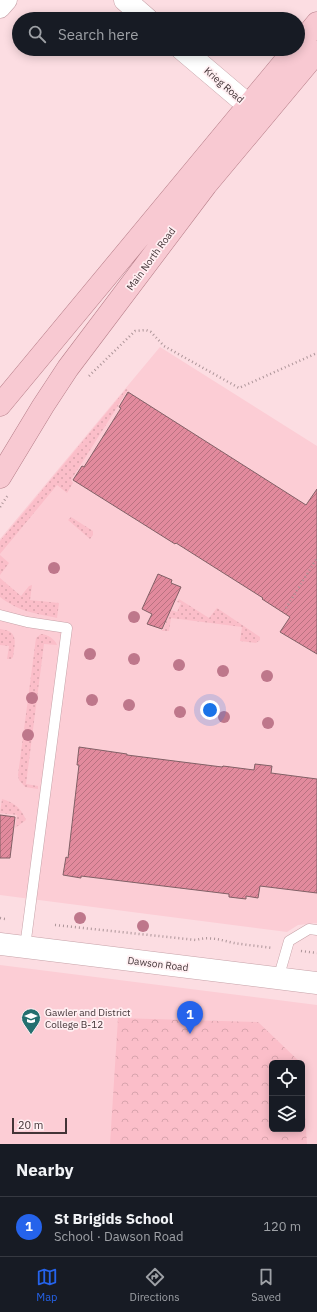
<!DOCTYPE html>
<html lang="en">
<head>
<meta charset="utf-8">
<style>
	:root { --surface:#171b24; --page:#242831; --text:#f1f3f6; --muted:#9ea1a6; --line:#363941; --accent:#2563eb }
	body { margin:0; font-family:"IBM Plex Sans",sans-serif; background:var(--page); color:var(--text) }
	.controls { position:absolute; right:12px; bottom:12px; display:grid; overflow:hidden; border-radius:6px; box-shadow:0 2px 10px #0003 }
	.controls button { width:36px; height:36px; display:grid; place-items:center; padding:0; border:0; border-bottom:1px solid var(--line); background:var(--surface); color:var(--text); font:20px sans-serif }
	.scale { position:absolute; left:12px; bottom:10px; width:55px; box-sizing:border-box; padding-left:4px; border:2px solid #433437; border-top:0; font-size:11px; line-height:14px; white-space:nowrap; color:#433437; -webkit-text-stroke:3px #ffeff2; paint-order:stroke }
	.you { position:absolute; left:210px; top:710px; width:14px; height:14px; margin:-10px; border:3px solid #fff; border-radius:50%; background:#1a73e8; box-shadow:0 0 0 6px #1a73e833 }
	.badge { display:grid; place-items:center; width:26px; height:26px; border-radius:50%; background:var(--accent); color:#fff; font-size:13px; font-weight:700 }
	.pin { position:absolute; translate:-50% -33px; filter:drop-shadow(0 1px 2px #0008) }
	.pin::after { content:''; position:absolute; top:21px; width:14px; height:12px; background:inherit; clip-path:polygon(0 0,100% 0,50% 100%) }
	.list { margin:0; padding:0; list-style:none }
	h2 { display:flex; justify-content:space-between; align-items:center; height:52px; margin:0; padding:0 16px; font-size:17px }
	h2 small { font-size:13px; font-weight:400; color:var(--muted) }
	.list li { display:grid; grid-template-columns:26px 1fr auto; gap:12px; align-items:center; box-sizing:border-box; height:60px; padding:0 16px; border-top:1px solid var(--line) }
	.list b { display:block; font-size:15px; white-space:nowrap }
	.list p { margin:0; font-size:13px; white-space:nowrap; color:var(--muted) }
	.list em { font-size:13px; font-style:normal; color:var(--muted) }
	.icon { flex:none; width:22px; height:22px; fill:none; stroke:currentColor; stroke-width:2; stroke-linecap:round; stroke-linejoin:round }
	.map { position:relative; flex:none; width:317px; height:1144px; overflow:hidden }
	.search { position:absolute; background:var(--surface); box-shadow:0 2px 10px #0003; left:12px; right:12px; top:12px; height:44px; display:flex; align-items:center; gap:10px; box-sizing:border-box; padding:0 14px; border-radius:22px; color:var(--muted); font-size:15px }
	.sheet { height:112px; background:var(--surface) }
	nav { display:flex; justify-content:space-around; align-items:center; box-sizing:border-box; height:56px; border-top:1px solid var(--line); background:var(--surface); font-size:11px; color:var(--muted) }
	nav a { display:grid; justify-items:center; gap:2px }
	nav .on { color:var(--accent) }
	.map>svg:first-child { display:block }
	.built { fill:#fccdd5; fill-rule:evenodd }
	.grass { fill:url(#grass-dots) }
	.park { fill:url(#park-crowns) }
	.building { fill:url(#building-hatch); stroke:#816066 }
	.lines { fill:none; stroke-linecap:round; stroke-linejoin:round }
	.service-casing { stroke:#c6a2a8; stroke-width:11 }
	.minor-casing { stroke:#c6a2a8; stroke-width:21 }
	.tertiary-casing { stroke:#c6a2a8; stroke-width:23 }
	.primary-casing { stroke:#b57d88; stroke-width:23 }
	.path { stroke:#ac9498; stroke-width:2.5; stroke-dasharray:1 3; stroke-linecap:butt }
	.service { stroke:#fff; stroke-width:10 }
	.minor { stroke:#fff; stroke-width:20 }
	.tertiary { stroke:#fff; stroke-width:22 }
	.primary { stroke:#f8c9d2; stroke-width:22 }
	.tree { fill:#be778b }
	.labels { text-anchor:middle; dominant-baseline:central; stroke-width:3.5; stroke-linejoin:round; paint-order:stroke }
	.street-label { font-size:10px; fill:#433437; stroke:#ffeff2 }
	.poi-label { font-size:10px; fill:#433437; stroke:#ffeff2; text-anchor:start }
</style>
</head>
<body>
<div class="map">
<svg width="317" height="1144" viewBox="0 0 317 1144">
	<defs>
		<pattern id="grass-dots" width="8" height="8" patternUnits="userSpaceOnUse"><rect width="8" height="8" fill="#fbbec9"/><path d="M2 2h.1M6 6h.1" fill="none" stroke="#d8a4ad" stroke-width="1.8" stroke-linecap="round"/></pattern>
		<pattern id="park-crowns" width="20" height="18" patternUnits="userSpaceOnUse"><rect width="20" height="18" fill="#fbbec9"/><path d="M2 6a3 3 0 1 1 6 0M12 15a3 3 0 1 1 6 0" fill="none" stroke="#d8a4ad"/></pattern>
		<pattern id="building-hatch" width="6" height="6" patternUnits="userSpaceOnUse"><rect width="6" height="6" fill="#e28a9d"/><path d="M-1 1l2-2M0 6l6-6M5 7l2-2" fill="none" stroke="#b97281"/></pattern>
	</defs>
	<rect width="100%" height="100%" fill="#fcdde2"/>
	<path class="built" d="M160,347L317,446V923L298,925L287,932L0,895V539Z
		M0,965L317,1005V1144H0ZM272,1063H302V1129H272Z"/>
	<path class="grass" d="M126,389L128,390L71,480L73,483L67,493L57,485L0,554V541Z
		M71,517L93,531V535L90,539L68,520Z
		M0,555L9,563L0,575Z
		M0,578L21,596L29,586L32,585L30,600L59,603L57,618C34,613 20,612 0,597Z
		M179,599L209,618L217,608L260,637V640L256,643L240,641L242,627L171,618L169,631H162L171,610L177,612L181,603L177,602Z
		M0,629C19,631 15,642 13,657L11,659H7L9,646L0,645Z
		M41,634C47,634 55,639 57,645L44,644L26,784L38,786V789L25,787L19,780L18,775L36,638Z
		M2,799C15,803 21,808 26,820L15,828L17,815L0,813Z"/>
	<path class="park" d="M118,1018L258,1022L301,1063H272V1129H302V1070L307,1144H110Z"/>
	<path class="building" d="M128,392L306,505L317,489V654L280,632L290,617L262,599L263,598L176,543L175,544L73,480L82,466L84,467L121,408L119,407Z
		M158,574L172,580L171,583L181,587L162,629L147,624L152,614L142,609Z
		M79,747L127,754V755L222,767L223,766L254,770L255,764L272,766L271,773L317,779V893L260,886L258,898L246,896V899L229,897V894L81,876V878L63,875L66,857L68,858L79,765H77Z
		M0,815L15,817L10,858H0Z"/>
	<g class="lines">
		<defs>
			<path id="service" d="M0,615L27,622L67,628L25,947
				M278,979L289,941L309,929L317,930"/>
			<path id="minor" d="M0,8L7,0"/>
			<path id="tertiary" d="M125,0L147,19
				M182,49L248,105
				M0,944L317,983"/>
			<path id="primary" d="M298,46L317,23
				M0,405L295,49
				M0,477L43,406L68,368L206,185L317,52"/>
		</defs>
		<use href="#service" class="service-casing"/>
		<use href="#minor" class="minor-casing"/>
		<use href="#tertiary" class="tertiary-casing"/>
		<use href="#primary" class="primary-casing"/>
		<path class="path" d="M89,376L135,331L146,330L151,332L164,346L239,388L317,353
			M0,507L8,495
			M286,608L317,558
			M0,918L5,919
			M55,925L196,940C209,936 221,940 234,943C246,945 259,946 272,948
			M301,951L317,953"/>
		<use href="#service" class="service"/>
		<use href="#minor" class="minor"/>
		<use href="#tertiary" class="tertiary"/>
		<use href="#primary" class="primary"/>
	</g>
	<g class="tree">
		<circle cx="54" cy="568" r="6"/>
		<circle cx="134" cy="617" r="6"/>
		<circle cx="90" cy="654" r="6"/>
		<circle cx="134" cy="659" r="6"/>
		<circle cx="179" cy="665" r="6"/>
		<circle cx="223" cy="671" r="6"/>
		<circle cx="267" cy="676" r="6"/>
		<circle cx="32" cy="698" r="6"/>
		<circle cx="92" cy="700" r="6"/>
		<circle cx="129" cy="705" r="6"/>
		<circle cx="180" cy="712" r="6"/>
		<circle cx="224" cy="717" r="6"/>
		<circle cx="268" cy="723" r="6"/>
		<circle cx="28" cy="735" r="6"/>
		<circle cx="80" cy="918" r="6"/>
		<circle cx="143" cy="926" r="6"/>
	</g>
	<defs>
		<symbol id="school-pin" viewBox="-11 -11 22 30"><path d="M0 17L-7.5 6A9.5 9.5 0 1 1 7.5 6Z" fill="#246f6f" stroke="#ffeff2"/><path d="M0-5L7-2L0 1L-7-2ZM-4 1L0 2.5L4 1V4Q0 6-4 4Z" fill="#fff"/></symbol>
	</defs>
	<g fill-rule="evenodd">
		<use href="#school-pin" x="20" y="1007" width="22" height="30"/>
	</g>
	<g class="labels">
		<g class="street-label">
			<text transform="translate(224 85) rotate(41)">Krieg Road</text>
			<text transform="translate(151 259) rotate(-54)">Main North Road</text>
			<text transform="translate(158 964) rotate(7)">Dawson Road</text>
		</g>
		<g class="poi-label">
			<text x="45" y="1012">Gawler and District<tspan x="45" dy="12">College B-12</tspan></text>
		</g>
	</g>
</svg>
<div class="controls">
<button><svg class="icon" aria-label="locate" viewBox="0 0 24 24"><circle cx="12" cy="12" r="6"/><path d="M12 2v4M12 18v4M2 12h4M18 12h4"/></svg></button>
<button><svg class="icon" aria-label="layers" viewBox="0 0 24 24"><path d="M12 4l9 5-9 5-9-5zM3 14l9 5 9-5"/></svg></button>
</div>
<div class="scale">20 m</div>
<div class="you"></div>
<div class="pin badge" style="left:190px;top:1034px">1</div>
<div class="search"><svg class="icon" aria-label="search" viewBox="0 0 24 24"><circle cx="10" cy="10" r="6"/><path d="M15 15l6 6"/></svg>Search here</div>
</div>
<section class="sheet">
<h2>Nearby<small></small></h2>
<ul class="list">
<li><span class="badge">1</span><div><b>St Brigids School</b><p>School · Dawson Road</p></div><em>120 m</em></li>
</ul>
</section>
<nav>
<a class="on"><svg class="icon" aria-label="map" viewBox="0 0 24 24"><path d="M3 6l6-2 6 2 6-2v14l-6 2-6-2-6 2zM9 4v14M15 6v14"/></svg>Map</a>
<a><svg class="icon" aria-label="directions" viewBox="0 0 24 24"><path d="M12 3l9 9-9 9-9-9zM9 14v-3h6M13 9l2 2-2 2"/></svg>Directions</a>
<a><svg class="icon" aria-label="saved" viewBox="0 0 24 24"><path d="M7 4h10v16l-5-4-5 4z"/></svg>Saved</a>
</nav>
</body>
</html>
